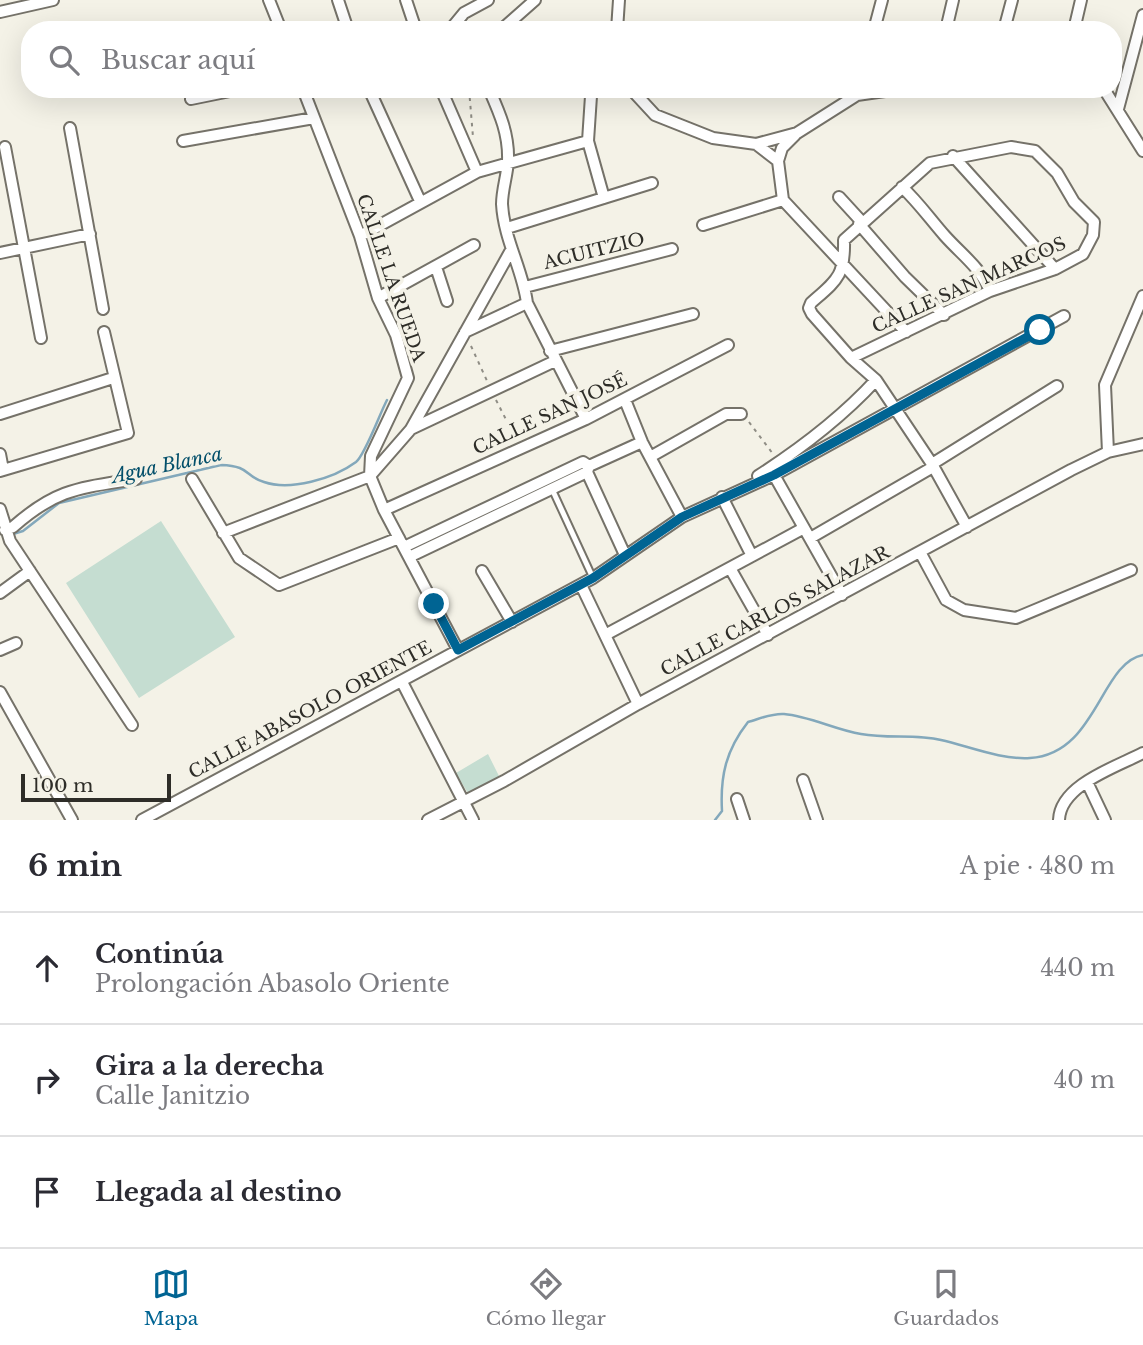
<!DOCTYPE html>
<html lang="es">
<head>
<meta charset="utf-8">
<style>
	:root { --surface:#fff; --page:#f7f7f7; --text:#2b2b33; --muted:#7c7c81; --line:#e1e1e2; --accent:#006493 }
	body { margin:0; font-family:"Libre Baskerville",serif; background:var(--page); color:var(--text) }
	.scale { position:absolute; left:21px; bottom:18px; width:150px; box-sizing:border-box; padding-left:7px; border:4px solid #2e2d28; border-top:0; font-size:19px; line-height:24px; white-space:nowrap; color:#2e2d28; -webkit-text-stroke:5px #f4f2e7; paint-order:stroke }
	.stop { position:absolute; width:21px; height:21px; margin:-16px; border:5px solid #006493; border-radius:50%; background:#fff }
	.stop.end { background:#006493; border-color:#fff; box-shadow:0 2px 7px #0008 }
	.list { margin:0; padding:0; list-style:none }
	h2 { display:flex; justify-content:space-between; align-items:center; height:91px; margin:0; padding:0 28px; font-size:30px }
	h2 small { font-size:23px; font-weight:400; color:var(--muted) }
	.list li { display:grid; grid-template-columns:46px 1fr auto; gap:21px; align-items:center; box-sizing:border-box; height:112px; padding:0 28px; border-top:2px solid var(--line) }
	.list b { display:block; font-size:26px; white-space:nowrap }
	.list p { margin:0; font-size:23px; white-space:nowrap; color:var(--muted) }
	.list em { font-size:23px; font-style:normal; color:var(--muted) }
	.icon { flex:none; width:38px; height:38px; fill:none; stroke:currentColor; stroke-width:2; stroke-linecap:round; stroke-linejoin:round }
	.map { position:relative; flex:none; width:1143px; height:820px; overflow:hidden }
	.search { position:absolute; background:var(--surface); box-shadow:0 7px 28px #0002; left:21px; right:21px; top:21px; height:77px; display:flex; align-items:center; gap:18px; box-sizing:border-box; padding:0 24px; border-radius:28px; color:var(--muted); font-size:26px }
	.sheet { height:427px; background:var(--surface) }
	nav { display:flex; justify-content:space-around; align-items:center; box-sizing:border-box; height:98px; border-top:2px solid var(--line); background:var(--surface); font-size:19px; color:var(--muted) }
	nav a { display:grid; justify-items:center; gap:4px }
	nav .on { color:var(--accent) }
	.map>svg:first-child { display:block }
	.green { fill:#c5ddd1 }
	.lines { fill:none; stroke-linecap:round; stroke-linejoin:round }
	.stream { stroke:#83a8bb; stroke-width:2.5 }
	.lane-casing { stroke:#757269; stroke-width:9 }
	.street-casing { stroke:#757269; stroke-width:14 }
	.path { stroke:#8f8d85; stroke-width:2; stroke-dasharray:3.5 5; stroke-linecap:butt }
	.lane { stroke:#fff; stroke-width:5 }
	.street { stroke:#fff; stroke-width:10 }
	.route { stroke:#006493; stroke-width:9 }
	.labels { text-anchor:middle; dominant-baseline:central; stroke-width:7; stroke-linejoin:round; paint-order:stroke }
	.street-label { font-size:18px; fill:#2e2d28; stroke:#f4f2e7 }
	.water-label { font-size:19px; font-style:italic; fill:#034f6a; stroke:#f4f2e7 }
</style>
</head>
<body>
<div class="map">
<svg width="1143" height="820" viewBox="0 0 1143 820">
	<rect width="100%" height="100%" fill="#f4f2e7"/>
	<path class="green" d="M161,521L235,637L139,698L66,583Z
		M488,754L500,778L469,795L456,773Z"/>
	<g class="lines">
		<path class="stream" d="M13,534L23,531L59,503L221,465C251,466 244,476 264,482C290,491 333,479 356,462C365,455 380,413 387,400
			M715,820L722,811C720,776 726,750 748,722C759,719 772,713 784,714C809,716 836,730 861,734C888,739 915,734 941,740C968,746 1001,760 1030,758C1097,754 1100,663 1143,655"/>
		<defs>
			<path id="lane" d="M552,489L593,578"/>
			<path id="street" d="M269,0L281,30
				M338,0L348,30
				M406,0L416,30
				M0,12L53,0
				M450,30L464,13L488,0
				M501,30L535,0
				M617,30L619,0
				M874,30L882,0
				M946,30L953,0
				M1004,30L1012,0
				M1074,30L1081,0
				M303,89L360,236L378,298L396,335L408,378L371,456L370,476L384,510L458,650
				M369,89L420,201
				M441,89L477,172
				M489,89C500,114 509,134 508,161C507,176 502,190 502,204C504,240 523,270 527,303L586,419
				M631,89L655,115L713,138L756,144L797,133L857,95L899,89
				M1104,89L1143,151
				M591,96L588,141L604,198
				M191,99L240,89
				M1118,109L1143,15
				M70,128L103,309
				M183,141L314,118
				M756,144L778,161L783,200L906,332
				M5,147L41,338
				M953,156L1055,269
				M778,161L782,148L795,135
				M902,187C919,203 930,219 945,236C962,255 980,267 990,291
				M839,197L861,221
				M859,224L905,277L944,315
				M703,225L783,200
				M507,228L652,183
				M360,236L477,172L588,141
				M0,253L90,234
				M436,267L447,301
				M525,287L672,249
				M378,298L474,245
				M465,332L527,303
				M550,351L693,314
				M851,358L990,291L1055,269L1083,254L1093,235L1094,222L1074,202L1057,173L1035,151L1011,147L930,163L844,240C845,276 837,280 811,303L809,308L812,314L851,358L876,380L932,464L967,527
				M625,400L642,442L682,517
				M0,414L113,378
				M411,429L555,361
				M1108,452L1105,385L1143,296
				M0,454L3,470
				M650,457L726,414H741
				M932,464L1057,386
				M589,466L642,442
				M0,471L128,433L104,332
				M774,475L842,595
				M758,476C800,449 842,417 876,380
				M192,479L239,558L279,585L399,538
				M722,497L752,556
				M0,509L10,541L132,725
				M384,510L586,419L728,345
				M5,530L13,527C57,488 80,488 136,479
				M223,533L370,476L411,429L510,252
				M812,537L933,467
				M404,547L583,462L589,466L587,472L625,555
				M920,552L946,600L964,610L1016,618L1131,570
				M409,557L587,472
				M730,568L768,635
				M482,571L512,622
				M581,585L638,704
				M0,593L30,571
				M605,635L804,528
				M0,650L16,643
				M402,682L473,820
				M0,692L72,820
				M803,780L817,820
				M1087,782L1105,820
				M737,799L744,820
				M142,820L593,578L682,517L774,475L1064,316
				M428,820L504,781L638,704L1071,470L1108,452L1143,444
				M1059,820C1060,785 1116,767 1143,753"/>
		</defs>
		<use href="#lane" class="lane-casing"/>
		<use href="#street" class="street-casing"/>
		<path class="path" d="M469,89L473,137
			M471,346L488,383
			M496,400L516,439
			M749,422L773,454"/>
		<use href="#lane" class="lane"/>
		<use href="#street" class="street"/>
	</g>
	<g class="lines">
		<path class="route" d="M434,604L458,650L593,578L682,517L774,475L1040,330"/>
	</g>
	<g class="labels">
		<g class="street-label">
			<text transform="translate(594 251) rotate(-14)">ACUITZIO</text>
			<text transform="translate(391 278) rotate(71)">CALLE LA RUEDA</text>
			<text transform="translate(969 285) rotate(-24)">CALLE SAN MARCOS</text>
			<text transform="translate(550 414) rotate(-25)">CALLE SAN JOSÉ</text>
			<text transform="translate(775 611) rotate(-28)">CALLE CARLOS SALAZAR</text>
			<text transform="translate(310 710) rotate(-28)">CALLE ABASOLO ORIENTE</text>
		</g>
		<g class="water-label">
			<text transform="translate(167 465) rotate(-12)">Agua Blanca</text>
		</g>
	</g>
</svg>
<div class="scale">100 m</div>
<div class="stop" style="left:1040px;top:330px"></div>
<div class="stop end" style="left:434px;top:604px"></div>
<div class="search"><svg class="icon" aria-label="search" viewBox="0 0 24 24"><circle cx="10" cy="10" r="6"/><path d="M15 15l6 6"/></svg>Buscar aquí</div>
</div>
<section class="sheet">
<h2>6 min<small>A pie · 480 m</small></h2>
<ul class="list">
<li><svg class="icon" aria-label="ahead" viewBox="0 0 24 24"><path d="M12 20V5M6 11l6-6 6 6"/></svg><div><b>Continúa</b><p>Prolongación Abasolo Oriente</p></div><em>440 m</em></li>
<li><svg class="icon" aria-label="right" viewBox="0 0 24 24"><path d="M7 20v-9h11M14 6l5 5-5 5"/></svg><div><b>Gira a la derecha</b><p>Calle Janitzio</p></div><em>40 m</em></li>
<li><svg class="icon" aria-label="arrive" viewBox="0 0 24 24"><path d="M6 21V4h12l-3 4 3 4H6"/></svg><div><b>Llegada al destino</b></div></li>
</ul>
</section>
<nav>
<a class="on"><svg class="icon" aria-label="map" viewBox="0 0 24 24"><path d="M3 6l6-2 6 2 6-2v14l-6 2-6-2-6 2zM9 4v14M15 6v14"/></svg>Mapa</a>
<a><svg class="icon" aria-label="directions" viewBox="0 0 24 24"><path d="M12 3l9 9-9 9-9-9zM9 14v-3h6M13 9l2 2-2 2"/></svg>Cómo llegar</a>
<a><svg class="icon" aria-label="saved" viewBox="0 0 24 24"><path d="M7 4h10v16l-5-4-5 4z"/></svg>Guardados</a>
</nav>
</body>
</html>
